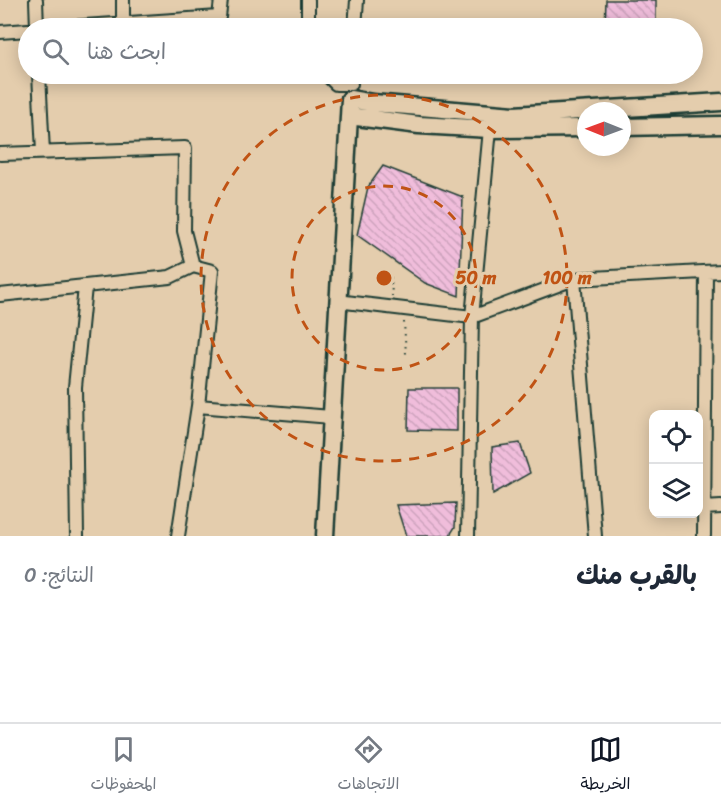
<!DOCTYPE html>
<html lang="ar">
<head>
<meta charset="utf-8">
<style>
	:root { --surface:#fff; --page:#f2f2f3; --text:#1f2937; --muted:#747a83; --line:#e0e1e3; --accent:#111827 }
	body { margin:0; font-family:Sriracha,"Playpen Sans Arabic",sans-serif; background:var(--page); color:var(--text); direction:rtl }
	.controls { position:absolute; right:18px; bottom:18px; display:grid; overflow:hidden; border-radius:12px; box-shadow:0 3px 15px #0003 }
	.controls button { width:54px; height:54px; display:grid; place-items:center; padding:0; border:0; border-bottom:2px solid var(--line); background:var(--surface); color:var(--text); font:30px sans-serif }
	.compass { position:absolute; left:577px; top:102px; width:54px; height:54px; border-radius:50%; background:var(--surface); box-shadow:0 3px 15px #0003; rotate:271deg }
	.list { margin:0; padding:0; list-style:none }
	h2 { display:flex; justify-content:space-between; align-items:center; height:78px; margin:0; padding:0 24px; font-size:26px }
	h2 small { font-size:20px; font-weight:400; color:var(--muted) }
	.icon { flex:none; width:33px; height:33px; fill:none; stroke:currentColor; stroke-width:2; stroke-linecap:round; stroke-linejoin:round }
	.map { position:relative; flex:none; width:721px; height:536px; overflow:hidden; direction:ltr }
	.search { position:absolute; background:var(--surface); box-shadow:0 3px 15px #0003; left:18px; right:18px; top:18px; height:66px; display:flex; align-items:center; gap:15px; box-sizing:border-box; padding:0 21px; border-radius:33px; color:var(--muted); font-size:22px }
	.sheet { height:186px; background:var(--surface) }
	nav { display:flex; justify-content:space-around; align-items:center; box-sizing:border-box; height:84px; border-top:2px solid var(--line); background:var(--surface); font-size:16px; color:var(--muted) }
	nav a { display:grid; justify-items:center; gap:3px }
	nav .on { color:var(--accent) }
	.map>svg:first-child { display:block }
	.building { fill:url(#building-back-hatch); stroke:#1f3d34; stroke-width:1.5 }
	.lines { fill:none; stroke-linecap:round; stroke-linejoin:round }
	.street-casing { stroke:#1f3d34; stroke-width:16 }
	.secondary-casing { stroke:#1f3d34; stroke-width:21 }
	.path { stroke:#1f3d34; stroke-width:2; stroke-dasharray:1.5 4.5; stroke-linecap:butt }
	.street { stroke:#e4cdad; stroke-width:12 }
	.secondary { stroke:#e4cdad; stroke-width:16 }
	.ring { fill:none; stroke:#c05314; stroke-width:3; stroke-dasharray:10 8 }
	.centre { fill:#c05314; stroke:#e4cdad; stroke-width:3 }
	.ring-label { font-size:18px; text-anchor:middle; font-weight:bold; fill:#c05314; stroke:#e4cdad; stroke-width:6; stroke-linejoin:round; paint-order:stroke }
</style>
</head>
<body>
<div class="map">
<svg width="721" height="536" viewBox="0 0 721 536">
	<defs>
		<pattern id="building-back-hatch" width="6" height="6" patternUnits="userSpaceOnUse" patternTransform="scale(1.5)"><rect width="6" height="6" fill="#f0bddb"/><path d="M-1 5l2 2M0 0l6 6M5-1l2 2" fill="none" stroke="#cda3bd"/></pattern>
	</defs>
	<rect width="100%" height="100%" fill="#e4cdad"/>
	<filter id="ink" filterUnits="userSpaceOnUse"><feTurbulence type="fractalNoise" baseFrequency=".0167" numOctaves="2"/><feDisplacementMap in="SourceGraphic" scale="12" xChannelSelector="R" yChannelSelector="G"/><feConvolveMatrix kernelMatrix="1 2 1 2 8 2 1 2 1" color-interpolation-filters="sRGB"/></filter>
	<g filter="url(#ink)">
		<path class="building" d="M606,0H656V28H605Z
			M618,74H655V76L619,78Z
			M383,166L463,197L459,296L425,283L357,235L368,187Z
			M409,388H457V431L408,430Z
			M520,443L530,473L493,494L492,447Z
			M456,503L455,527L450,535L439,536H406L396,505Z"/>
		<g class="lines">
			<defs>
				<path id="street" d="M36,0L37,28
					M123,24V0
					M54,28L219,17L221,0
					M308,28V0
					M355,28L357,0
					M0,32L28,30
					M39,74L43,152
					M326,74L336,84H351
					M0,154L185,148L184,231L193,266L212,271L198,406L331,417
					M574,279L595,536
					M0,295L170,277L193,266
					M337,301L472,317L490,129
					M704,508L721,507
					M77,536L75,387L85,287
					M178,536L198,406
					M468,536L472,317L574,279L721,271
					M704,536L706,272"/>
				<path id="secondary" d="M349,116L419,125L490,129L586,128
					M622,127L721,125
					M325,536L350,99L373,103L514,115L721,102"/>
			</defs>
			<use href="#street" class="street-casing"/>
			<use href="#secondary" class="secondary-casing"/>
			<path class="path" d="M391,277L392,296
				M404,322L406,354"/>
			<use href="#street" class="street"/>
			<use href="#secondary" class="secondary"/>
		</g>
	</g>
	<g class="ring">
		<circle cx="384" cy="278" r="92"/>
		<circle cx="384" cy="278" r="183"/>
	</g>
	<circle cx="384" cy="278" r="9" class="centre"/>
	<g class="ring-label">
		<text x="476" y="284">50 m</text>
		<text x="567" y="284">100 m</text>
	</g>
</svg>
<div class="controls">
<button><svg class="icon" aria-label="locate" viewBox="0 0 24 24"><circle cx="12" cy="12" r="6"/><path d="M12 2v4M12 18v4M2 12h4M18 12h4"/></svg></button>
<button><svg class="icon" aria-label="layers" viewBox="0 0 24 24"><path d="M12 4l9 5-9 5-9-5zM3 14l9 5 9-5"/></svg></button>
</div>
<svg class="compass" viewBox="-18 -18 36 36"><path d="M0-13l5 13h-10z" fill="#e53935"/><path d="M0 13l5-13h-10z" fill="#747a83"/></svg>
<div class="search"><svg class="icon" aria-label="search" viewBox="0 0 24 24"><circle cx="10" cy="10" r="6"/><path d="M15 15l6 6"/></svg>ابحث هنا</div>
</div>
<section class="sheet">
<h2>بالقرب منك<small>النتائج: 0</small></h2>
<ul class="list">
</ul>
</section>
<nav>
<a class="on"><svg class="icon" aria-label="map" viewBox="0 0 24 24"><path d="M3 6l6-2 6 2 6-2v14l-6 2-6-2-6 2zM9 4v14M15 6v14"/></svg>الخريطة</a>
<a><svg class="icon" aria-label="directions" viewBox="0 0 24 24"><path d="M12 3l9 9-9 9-9-9zM9 14v-3h6M13 9l2 2-2 2"/></svg>الاتجاهات</a>
<a><svg class="icon" aria-label="saved" viewBox="0 0 24 24"><path d="M7 4h10v16l-5-4-5 4z"/></svg>المحفوظات</a>
</nav>
</body>
</html>
